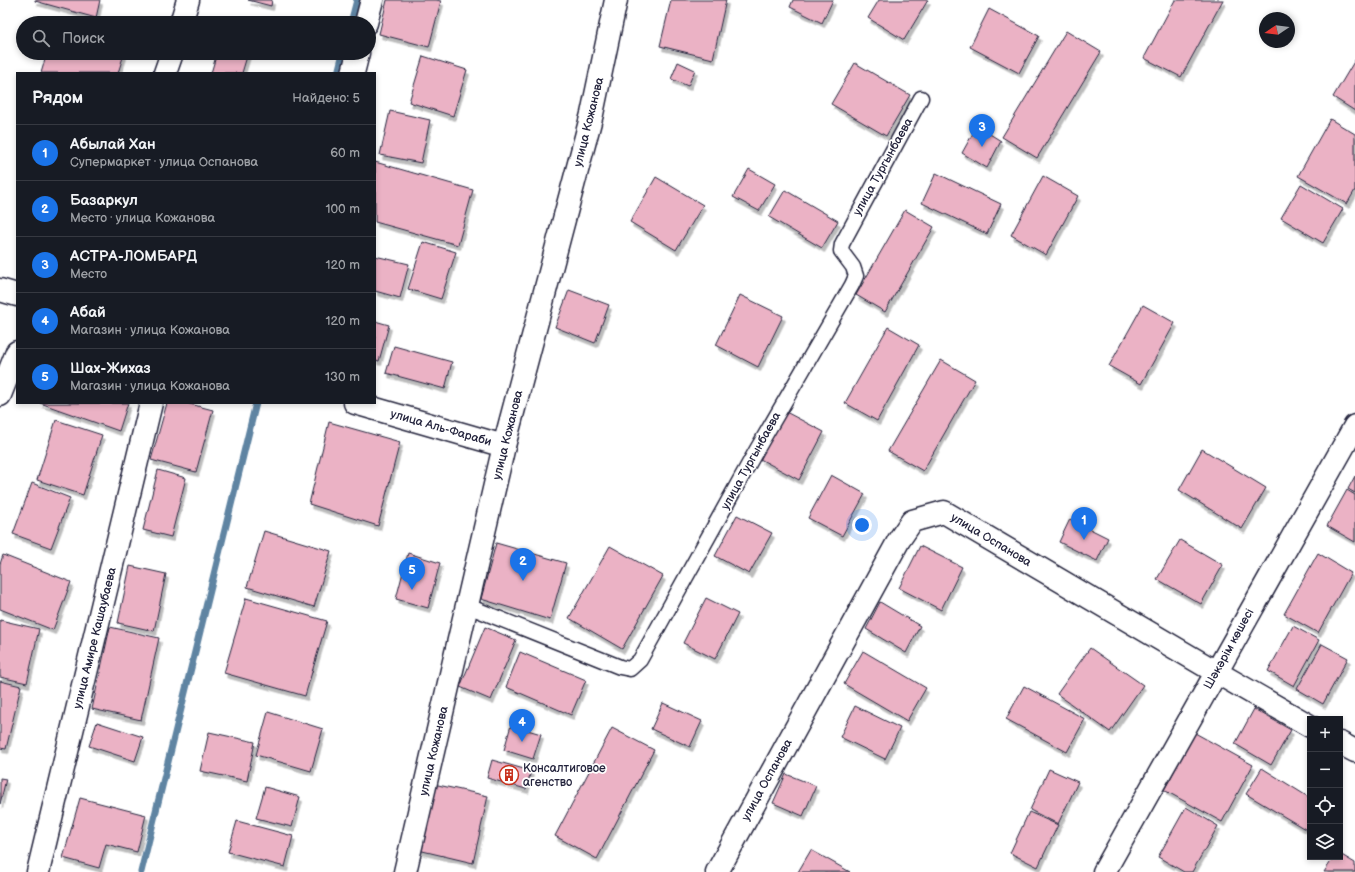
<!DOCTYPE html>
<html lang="ru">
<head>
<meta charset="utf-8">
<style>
	:root { --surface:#171b24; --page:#20242c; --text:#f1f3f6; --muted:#9ea1a6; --line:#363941; --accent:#1a73e8 }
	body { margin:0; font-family:"Balsamiq Sans",sans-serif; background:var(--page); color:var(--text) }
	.controls { position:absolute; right:12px; bottom:12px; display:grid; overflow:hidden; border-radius:0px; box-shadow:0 2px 6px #0003 }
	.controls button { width:36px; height:36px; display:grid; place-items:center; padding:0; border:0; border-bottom:1px solid var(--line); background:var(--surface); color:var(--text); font:20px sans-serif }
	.compass { position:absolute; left:1259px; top:12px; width:36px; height:36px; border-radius:50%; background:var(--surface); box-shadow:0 2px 6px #0003; rotate:257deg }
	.you { position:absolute; left:862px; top:525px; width:14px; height:14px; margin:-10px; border:3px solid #fff; border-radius:50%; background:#1a73e8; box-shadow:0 0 0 6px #1a73e833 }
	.badge { display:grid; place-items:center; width:26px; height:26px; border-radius:50%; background:var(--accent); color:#fff; font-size:13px; font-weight:700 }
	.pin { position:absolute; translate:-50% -33px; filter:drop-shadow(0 1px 2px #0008) }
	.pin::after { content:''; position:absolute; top:21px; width:14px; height:12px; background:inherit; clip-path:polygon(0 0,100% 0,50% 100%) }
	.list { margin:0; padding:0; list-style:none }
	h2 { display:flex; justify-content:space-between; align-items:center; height:52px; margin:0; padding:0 16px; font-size:17px }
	h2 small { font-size:13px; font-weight:400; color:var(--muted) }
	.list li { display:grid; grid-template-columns:26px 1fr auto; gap:12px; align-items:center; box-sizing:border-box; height:56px; padding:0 16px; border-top:1px solid var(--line) }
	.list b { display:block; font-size:15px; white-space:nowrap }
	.list p { margin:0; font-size:13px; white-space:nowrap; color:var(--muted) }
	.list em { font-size:13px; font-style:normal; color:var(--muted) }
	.icon { flex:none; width:22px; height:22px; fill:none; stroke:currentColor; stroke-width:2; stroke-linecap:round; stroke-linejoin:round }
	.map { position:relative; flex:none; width:1355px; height:872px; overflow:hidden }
	.search { position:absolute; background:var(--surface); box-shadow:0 2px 6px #0003; left:16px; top:16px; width:360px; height:44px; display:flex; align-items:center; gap:10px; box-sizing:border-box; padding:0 14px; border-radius:22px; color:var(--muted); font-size:15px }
	.panel { position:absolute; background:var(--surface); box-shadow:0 2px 6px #0003; left:16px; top:72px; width:360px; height:332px; border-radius:0px }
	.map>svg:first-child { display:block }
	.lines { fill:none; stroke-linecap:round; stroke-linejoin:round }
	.stream { stroke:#5f84a2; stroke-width:7 }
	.building { fill:#ebb2c5; stroke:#22223b; filter:url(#shadow) }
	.lane-casing { stroke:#22223b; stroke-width:17 }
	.street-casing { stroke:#22223b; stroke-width:25 }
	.secondary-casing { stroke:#22223b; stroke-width:25 }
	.lane { stroke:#fff; stroke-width:14 }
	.street { stroke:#fff; stroke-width:22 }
	.secondary { stroke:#fff; stroke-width:22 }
	.labels { text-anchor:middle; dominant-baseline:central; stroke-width:3.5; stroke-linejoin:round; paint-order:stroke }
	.street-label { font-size:12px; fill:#22223b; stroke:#fff }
	.poi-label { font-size:12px; fill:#22223b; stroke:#fff; text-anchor:start }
</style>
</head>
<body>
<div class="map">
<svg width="1355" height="872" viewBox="0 0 1355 872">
	<defs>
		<filter id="shadow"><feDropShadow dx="2.5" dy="4.5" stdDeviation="0" flood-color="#0004"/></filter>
	</defs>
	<rect width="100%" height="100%" fill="#fff"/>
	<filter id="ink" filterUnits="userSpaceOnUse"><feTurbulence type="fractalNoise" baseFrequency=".025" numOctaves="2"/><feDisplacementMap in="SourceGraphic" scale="8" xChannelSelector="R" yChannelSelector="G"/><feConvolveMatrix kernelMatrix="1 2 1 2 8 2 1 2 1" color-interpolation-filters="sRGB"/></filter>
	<g filter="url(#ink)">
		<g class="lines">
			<path class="stream" d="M351,23L357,0
				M338,73L343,53
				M141,872L256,403"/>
		</g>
		<path class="building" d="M35,0H100L96,18L35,1Z
			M248,0H272L271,6Z
			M387,0H436L441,1L429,47L379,34Z
			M671,0H726L713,59L660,46Z
			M793,0H833L822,23L790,7Z
			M879,0H928L904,40L868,18Z
			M1175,0H1223L1181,77L1144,58Z
			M989,9L1039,36L1019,73L970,47Z
			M1066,31L1101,52L1037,158L1002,137Z
			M47,53H121L124,54L118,73H41Z
			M217,53H248L242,73H211Z
			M423,56L467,70L453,116L409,102Z
			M1355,60V111L1333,97Z
			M678,62L695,70L688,86L671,79Z
			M855,63L910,95L886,136L831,104Z
			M390,111L430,120L421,163L380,155Z
			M1330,119L1355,134V190L1347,204L1298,176Z
			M977,126L1001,141L987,168L962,153Z
			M375,162L473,190L458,245L375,222Z
			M749,169L775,184L759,211L733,197Z
			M936,173L1001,204L987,234L922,203Z
			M1043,176L1078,196L1046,255L1011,235Z
			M656,177L703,205L676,250L630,222Z
			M1301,184L1343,209L1323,243L1281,218Z
			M785,190L838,221L822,248L769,217Z
			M905,210L934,227L885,312L856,295Z
			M423,242L456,252L441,299L408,289Z
			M375,256L409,264L400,298L375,291Z
			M569,290L609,305L595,343L555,327Z
			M740,295L783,316L758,367L716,345Z
			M1143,305L1175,323L1141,384L1109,366Z
			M375,321L389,325L379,361L375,360Z
			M888,327L919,345L877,421L845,403Z
			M394,346L452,362L445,389L386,373Z
			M941,360L975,380L923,471L888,451Z
			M40,403H128L119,431Z
			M167,403H186L213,410L196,472L151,460Z
			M784,411L824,432L799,480L760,459Z
			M56,420L102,435L83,495L37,480Z
			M329,422L400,442L378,526L309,504Z
			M1202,449L1266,488L1242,529L1179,490Z
			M158,470L186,478L171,537L143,530Z
			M831,475L865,494L842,536L808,518Z
			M1355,476V493L1348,489Z
			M32,483L70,498L51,548L13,534Z
			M1347,490L1355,495V542L1327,526Z
			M737,515L772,533L749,574L715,556Z
			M1070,519L1108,538L1097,561L1059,542Z
			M264,531L331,551L314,607L247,587Z
			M1180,540L1223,565L1201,604L1157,579Z
			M496,543L566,563L550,620L481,599Z
			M610,546L663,576L622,649L569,618Z
			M920,546L962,567L941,610L899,588Z
			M408,553L440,563L428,608L396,599Z
			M1318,553L1351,573L1318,633L1284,614Z
			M3,555L71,582L53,630L0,609V564Z
			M130,566L166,574L154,631L118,623Z
			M246,598L327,621L305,696L224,673Z
			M706,598L738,614L715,659L683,643Z
			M880,602L920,626L906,653L866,629Z
			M0,620L39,629L27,683L0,677Z
			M1293,626L1319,640L1294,686L1268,671Z
			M110,627L159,638L141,720L92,709Z
			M485,627L516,640L491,700L460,687Z
			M1322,644L1348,658L1323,704L1297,689Z
			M1090,648L1143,685L1110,732L1057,694Z
			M863,651L926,688L907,721L844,684Z
			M520,652L586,680L571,715L506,687Z
			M0,681L21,686L6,749L0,748Z
			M1024,686L1085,719L1067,752L1006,719Z
			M663,703L702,721L690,747L651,729Z
			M855,706L900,728L885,759L840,737Z
			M1254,709L1291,730L1271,765L1235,744Z
			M268,712L323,729L311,771L256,755Z
			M97,722L143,737L135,761L89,746Z
			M511,725L541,734L533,759L504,750Z
			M612,728L654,750L597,859L555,836Z
			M209,732L255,742L247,781L200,771Z
			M1195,733L1253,765L1222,822L1164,790Z
			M492,760L531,771L526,789L487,778Z
			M1262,768L1310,798V832L1246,794Z
			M1049,769L1078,782L1058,824L1030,810Z
			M786,774L816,786L803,816L773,803Z
			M0,778L6,779L0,804Z
			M429,783L488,796L473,863L414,849Z
			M265,787L300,797L292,827L256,818Z
			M80,798L146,815L137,852L106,844L99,868L63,858Z
			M1186,807L1218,826L1192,872H1184L1158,857Z
			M1029,812L1058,825L1038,867L1010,853Z
			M237,821L293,836L285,867L228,852Z
			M811,850L850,872H798Z
			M1340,854L1355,863V872H1324L1334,857H1340Z"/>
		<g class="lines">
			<defs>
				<path id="lane" d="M468,606L620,667L630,669L640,660L756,451L852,285L856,276L853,267L841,251L842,244L921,98"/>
				<path id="street" d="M181,23L188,0
					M366,23L372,0
					M165,73L172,53
					M353,73L358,53
					M0,290L17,295
					M0,395L17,352
					M355,403L504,446
					M1340,743L1355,751
					M38,872L151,403
					M717,872L899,540L912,521L944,512L1216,672L1310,726
					M1104,872L1355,426"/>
				<path id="secondary" d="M405,872L504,446L592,114L616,0"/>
			</defs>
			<use href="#lane" class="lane-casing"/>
			<use href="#street" class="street-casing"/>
			<use href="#secondary" class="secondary-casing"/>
			<use href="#lane" class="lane"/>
			<use href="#street" class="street"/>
			<use href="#secondary" class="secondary"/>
		</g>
	</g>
	<defs>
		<symbol id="building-ring" viewBox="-11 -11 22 22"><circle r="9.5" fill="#fff" stroke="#c8321e" stroke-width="1.5"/><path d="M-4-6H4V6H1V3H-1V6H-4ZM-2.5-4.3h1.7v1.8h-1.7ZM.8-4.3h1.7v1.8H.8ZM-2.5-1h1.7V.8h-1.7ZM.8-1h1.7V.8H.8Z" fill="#c8321e"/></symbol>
	</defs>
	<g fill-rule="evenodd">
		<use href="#building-ring" x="498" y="764" width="22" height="22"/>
	</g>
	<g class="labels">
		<g class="street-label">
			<text transform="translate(589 122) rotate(-76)">улица Кожанова</text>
			<text transform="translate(883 167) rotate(-61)">улица Тургынбаева</text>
			<text transform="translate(441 428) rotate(16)">улица Аль-Фараби</text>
			<text transform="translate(508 435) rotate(-76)">улица Кожанова</text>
			<text transform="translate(751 461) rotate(-61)">улица Тургынбаева</text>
			<text transform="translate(991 540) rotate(31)">улица Оспанова</text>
			<text transform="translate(95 638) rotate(-76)">улица Амире Кашаубаева</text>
			<text transform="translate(1229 649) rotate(-61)">Шәкәрім көшесі</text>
			<text transform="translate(434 751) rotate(-77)">улица Кожанова</text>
			<text transform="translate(767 780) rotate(-61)">улица Оспанова</text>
		</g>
		<g class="poi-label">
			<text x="523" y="768">Консалтиговое<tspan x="523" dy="14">агенство</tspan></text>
		</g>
	</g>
</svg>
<div class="controls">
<button>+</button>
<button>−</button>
<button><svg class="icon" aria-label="locate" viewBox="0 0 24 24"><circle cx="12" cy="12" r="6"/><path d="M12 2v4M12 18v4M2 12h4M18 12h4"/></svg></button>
<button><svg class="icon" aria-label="layers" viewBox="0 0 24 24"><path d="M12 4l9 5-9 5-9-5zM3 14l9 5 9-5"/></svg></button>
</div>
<svg class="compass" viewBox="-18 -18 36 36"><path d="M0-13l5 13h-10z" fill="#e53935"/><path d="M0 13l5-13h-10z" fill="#9ea1a6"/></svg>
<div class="you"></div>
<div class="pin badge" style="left:1084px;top:540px">1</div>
<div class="pin badge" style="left:523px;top:581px">2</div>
<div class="pin badge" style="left:982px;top:147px">3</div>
<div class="pin badge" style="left:522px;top:742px">4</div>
<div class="pin badge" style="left:412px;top:590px">5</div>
<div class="search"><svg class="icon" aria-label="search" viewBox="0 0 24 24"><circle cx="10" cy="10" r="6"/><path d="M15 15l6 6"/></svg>Поиск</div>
<section class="panel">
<h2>Рядом<small>Найдено: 5</small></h2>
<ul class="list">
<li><span class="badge">1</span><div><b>Абылай Хан</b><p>Супермаркет · улица Оспанова</p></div><em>60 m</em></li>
<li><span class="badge">2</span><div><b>Базаркул</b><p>Место · улица Кожанова</p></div><em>100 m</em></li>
<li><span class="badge">3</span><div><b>АСТРА-ЛОМБАРД</b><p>Место</p></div><em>120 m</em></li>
<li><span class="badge">4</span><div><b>Абай</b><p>Магазин · улица Кожанова</p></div><em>120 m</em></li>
<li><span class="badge">5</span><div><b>Шах-Жихаз</b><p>Магазин · улица Кожанова</p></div><em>130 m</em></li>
</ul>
</section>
</div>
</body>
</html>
